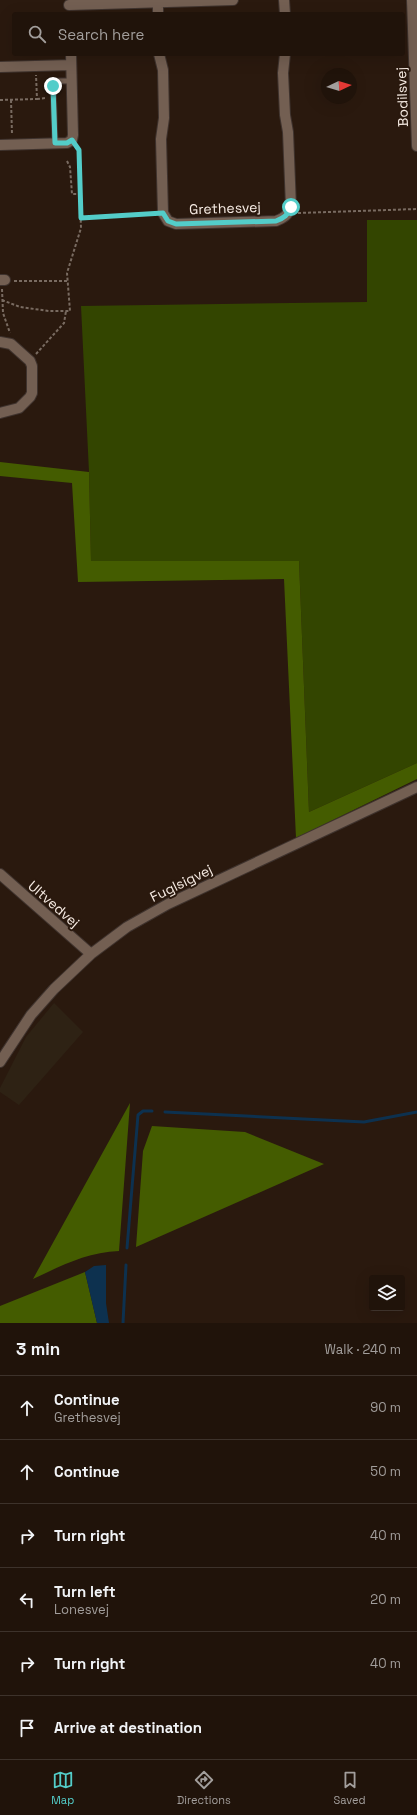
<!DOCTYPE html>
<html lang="en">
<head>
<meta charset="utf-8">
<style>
	:root { --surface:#20130a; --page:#281c13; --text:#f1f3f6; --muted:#a29e9c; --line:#3d322b; --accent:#53cdc9 }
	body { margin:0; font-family:"Space Grotesk",sans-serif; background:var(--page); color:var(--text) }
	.controls { position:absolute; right:12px; bottom:12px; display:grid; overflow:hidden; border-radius:4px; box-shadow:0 4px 16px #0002 }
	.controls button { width:36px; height:36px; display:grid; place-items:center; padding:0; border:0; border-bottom:1px solid var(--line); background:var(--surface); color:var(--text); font:20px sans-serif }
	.compass { position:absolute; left:321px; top:68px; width:36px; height:36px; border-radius:50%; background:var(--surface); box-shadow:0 4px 16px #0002; rotate:86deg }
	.stop { position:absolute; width:12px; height:12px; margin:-9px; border:3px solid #53cdc9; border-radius:50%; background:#fff }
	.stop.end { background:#53cdc9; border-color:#fff; box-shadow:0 1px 4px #0008 }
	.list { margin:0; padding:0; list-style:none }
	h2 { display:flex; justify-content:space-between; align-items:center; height:52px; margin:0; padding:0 16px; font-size:17px }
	h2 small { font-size:13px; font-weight:400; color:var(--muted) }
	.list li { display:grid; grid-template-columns:26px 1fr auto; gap:12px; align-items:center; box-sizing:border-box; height:64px; padding:0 16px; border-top:1px solid var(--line) }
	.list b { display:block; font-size:15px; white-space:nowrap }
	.list p { margin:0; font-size:13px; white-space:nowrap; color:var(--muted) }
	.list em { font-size:13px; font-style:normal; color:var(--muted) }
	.icon { flex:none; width:22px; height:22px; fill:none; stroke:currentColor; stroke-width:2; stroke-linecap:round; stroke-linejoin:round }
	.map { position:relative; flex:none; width:417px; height:1323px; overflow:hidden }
	.search { position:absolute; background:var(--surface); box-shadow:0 4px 16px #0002; left:12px; right:12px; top:12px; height:44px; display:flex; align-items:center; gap:10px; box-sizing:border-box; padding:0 14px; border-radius:4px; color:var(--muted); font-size:15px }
	.sheet { height:436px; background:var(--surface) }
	nav { display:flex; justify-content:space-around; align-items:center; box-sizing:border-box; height:56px; border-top:1px solid var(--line); background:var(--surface); font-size:11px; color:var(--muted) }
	nav a { display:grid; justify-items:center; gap:2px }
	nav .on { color:var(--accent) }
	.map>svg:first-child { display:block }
	.commercial { fill:#2e2214 }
	.green { fill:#334500 }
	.forest { fill:#445c00 }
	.water { fill:#0d314f }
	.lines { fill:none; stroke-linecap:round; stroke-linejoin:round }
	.stream { stroke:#0d314f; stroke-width:3 }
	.service-casing { stroke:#3f332e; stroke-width:7 }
	.minor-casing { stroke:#3f332e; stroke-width:12 }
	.path { stroke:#796b61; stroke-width:2; stroke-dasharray:3 2; stroke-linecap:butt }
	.service { stroke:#735f52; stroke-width:5 }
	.minor { stroke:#735f52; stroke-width:10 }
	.route { stroke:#53cdc9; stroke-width:5 }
	.labels { text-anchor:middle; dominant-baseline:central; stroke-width:4; stroke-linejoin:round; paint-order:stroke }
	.street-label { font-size:14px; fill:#f7ece4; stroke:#2a190e }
</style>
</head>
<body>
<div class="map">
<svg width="417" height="1323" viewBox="0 0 417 1323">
	<rect width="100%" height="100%" fill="#2a190e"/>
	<path class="commercial" d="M54,1003L83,1032L19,1105L0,1092V1088L26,1037Z"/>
	<path class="green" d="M367,220H417V763L309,812L299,561H91L89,472L81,306L367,302Z"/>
	<path class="forest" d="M0,462L89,472L91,561H299L309,812L417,763V779L296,838L284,579L78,582L72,483L0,476Z
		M130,1103L119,1251C87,1252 61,1266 33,1279Z
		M152,1126L245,1132L324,1164L136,1247L143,1151Z
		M85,1272L97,1323H0V1306Z"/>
	<path class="water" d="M106,1265V1303L109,1323H97L85,1272L94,1266Z"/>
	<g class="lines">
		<path class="stream" d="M165,1112L364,1122L417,1112
			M127,1248L138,1115L143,1111H152
			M123,1323L126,1265"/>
		<defs>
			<path id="service" d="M55,143L53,84L58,81H72"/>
			<path id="minor" d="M284,0L285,14
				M412,0L417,146
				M158,2V14
				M69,5L233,0
				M159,54L163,70L164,118L161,139L163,213L168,221L176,224L276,221C284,218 288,215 291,207L288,132L285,115L283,73L285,54
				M0,67L71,65
				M0,145L67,143L72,140L73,135L71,54
				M0,280H5
				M0,342L11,344L30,361L32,366V393L30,397L19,408L0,413
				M0,874L91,954
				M0,1062L31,1015L54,989L91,954L127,927L168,904L417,787"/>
		</defs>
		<use href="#service" class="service-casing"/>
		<use href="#minor" class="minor-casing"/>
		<path class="path" d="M37,99L46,98
			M0,100L37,99L36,75
			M11,100L12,134
			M67,161L70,167L72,194H80
			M298,213L417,209
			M81,218L154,214
			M14,281H67
			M2,289L3,313L10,333
			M2,300L20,307L49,311H70L67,273L81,228L78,147
			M36,354L64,323L66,311"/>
		<use href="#service" class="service"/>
		<use href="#minor" class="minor"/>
	</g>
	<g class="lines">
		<path class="route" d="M53,86L55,143H67L72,140L79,150L81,218L163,213L168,221L176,224L276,221C284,218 288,215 291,207"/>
	</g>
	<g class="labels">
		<g class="street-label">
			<text transform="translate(402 97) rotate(-92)">Bodilsvej</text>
			<text transform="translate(225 208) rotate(-2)">Grethesvej</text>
			<text transform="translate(181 883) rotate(-26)">Fuglsigvej</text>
			<text transform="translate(54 904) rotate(41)">Ultvedvej</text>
		</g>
	</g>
</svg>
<div class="controls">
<button><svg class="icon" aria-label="layers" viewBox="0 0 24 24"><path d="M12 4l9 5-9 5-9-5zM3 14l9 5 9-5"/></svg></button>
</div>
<svg class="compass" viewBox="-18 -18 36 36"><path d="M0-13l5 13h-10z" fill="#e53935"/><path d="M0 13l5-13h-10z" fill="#a29e9c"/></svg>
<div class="stop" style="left:291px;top:207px"></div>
<div class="stop end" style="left:53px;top:86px"></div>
<div class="search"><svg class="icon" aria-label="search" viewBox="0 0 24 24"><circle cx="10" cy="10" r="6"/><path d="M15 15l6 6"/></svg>Search here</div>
</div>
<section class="sheet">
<h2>3 min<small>Walk · 240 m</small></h2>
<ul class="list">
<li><svg class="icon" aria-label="ahead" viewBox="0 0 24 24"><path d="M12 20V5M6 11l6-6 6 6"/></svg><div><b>Continue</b><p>Grethesvej</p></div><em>90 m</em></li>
<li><svg class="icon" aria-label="ahead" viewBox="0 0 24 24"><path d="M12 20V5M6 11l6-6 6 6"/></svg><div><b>Continue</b></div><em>50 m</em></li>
<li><svg class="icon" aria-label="right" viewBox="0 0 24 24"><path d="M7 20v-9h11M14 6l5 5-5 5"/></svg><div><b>Turn right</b></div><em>40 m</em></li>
<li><svg class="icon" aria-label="left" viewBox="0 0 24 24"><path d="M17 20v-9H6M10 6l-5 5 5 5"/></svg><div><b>Turn left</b><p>Lonesvej</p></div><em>20 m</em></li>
<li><svg class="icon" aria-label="right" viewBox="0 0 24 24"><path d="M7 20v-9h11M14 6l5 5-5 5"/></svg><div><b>Turn right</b></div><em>40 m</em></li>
<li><svg class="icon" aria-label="arrive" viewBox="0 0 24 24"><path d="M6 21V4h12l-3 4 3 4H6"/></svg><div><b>Arrive at destination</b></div></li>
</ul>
</section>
<nav>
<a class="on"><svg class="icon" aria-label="map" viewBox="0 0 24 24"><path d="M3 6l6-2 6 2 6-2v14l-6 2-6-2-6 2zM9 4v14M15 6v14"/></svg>Map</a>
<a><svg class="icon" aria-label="directions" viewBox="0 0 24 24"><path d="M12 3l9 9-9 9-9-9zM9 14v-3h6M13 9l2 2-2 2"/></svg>Directions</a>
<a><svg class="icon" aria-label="saved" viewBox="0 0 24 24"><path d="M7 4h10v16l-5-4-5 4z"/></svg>Saved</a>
</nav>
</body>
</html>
